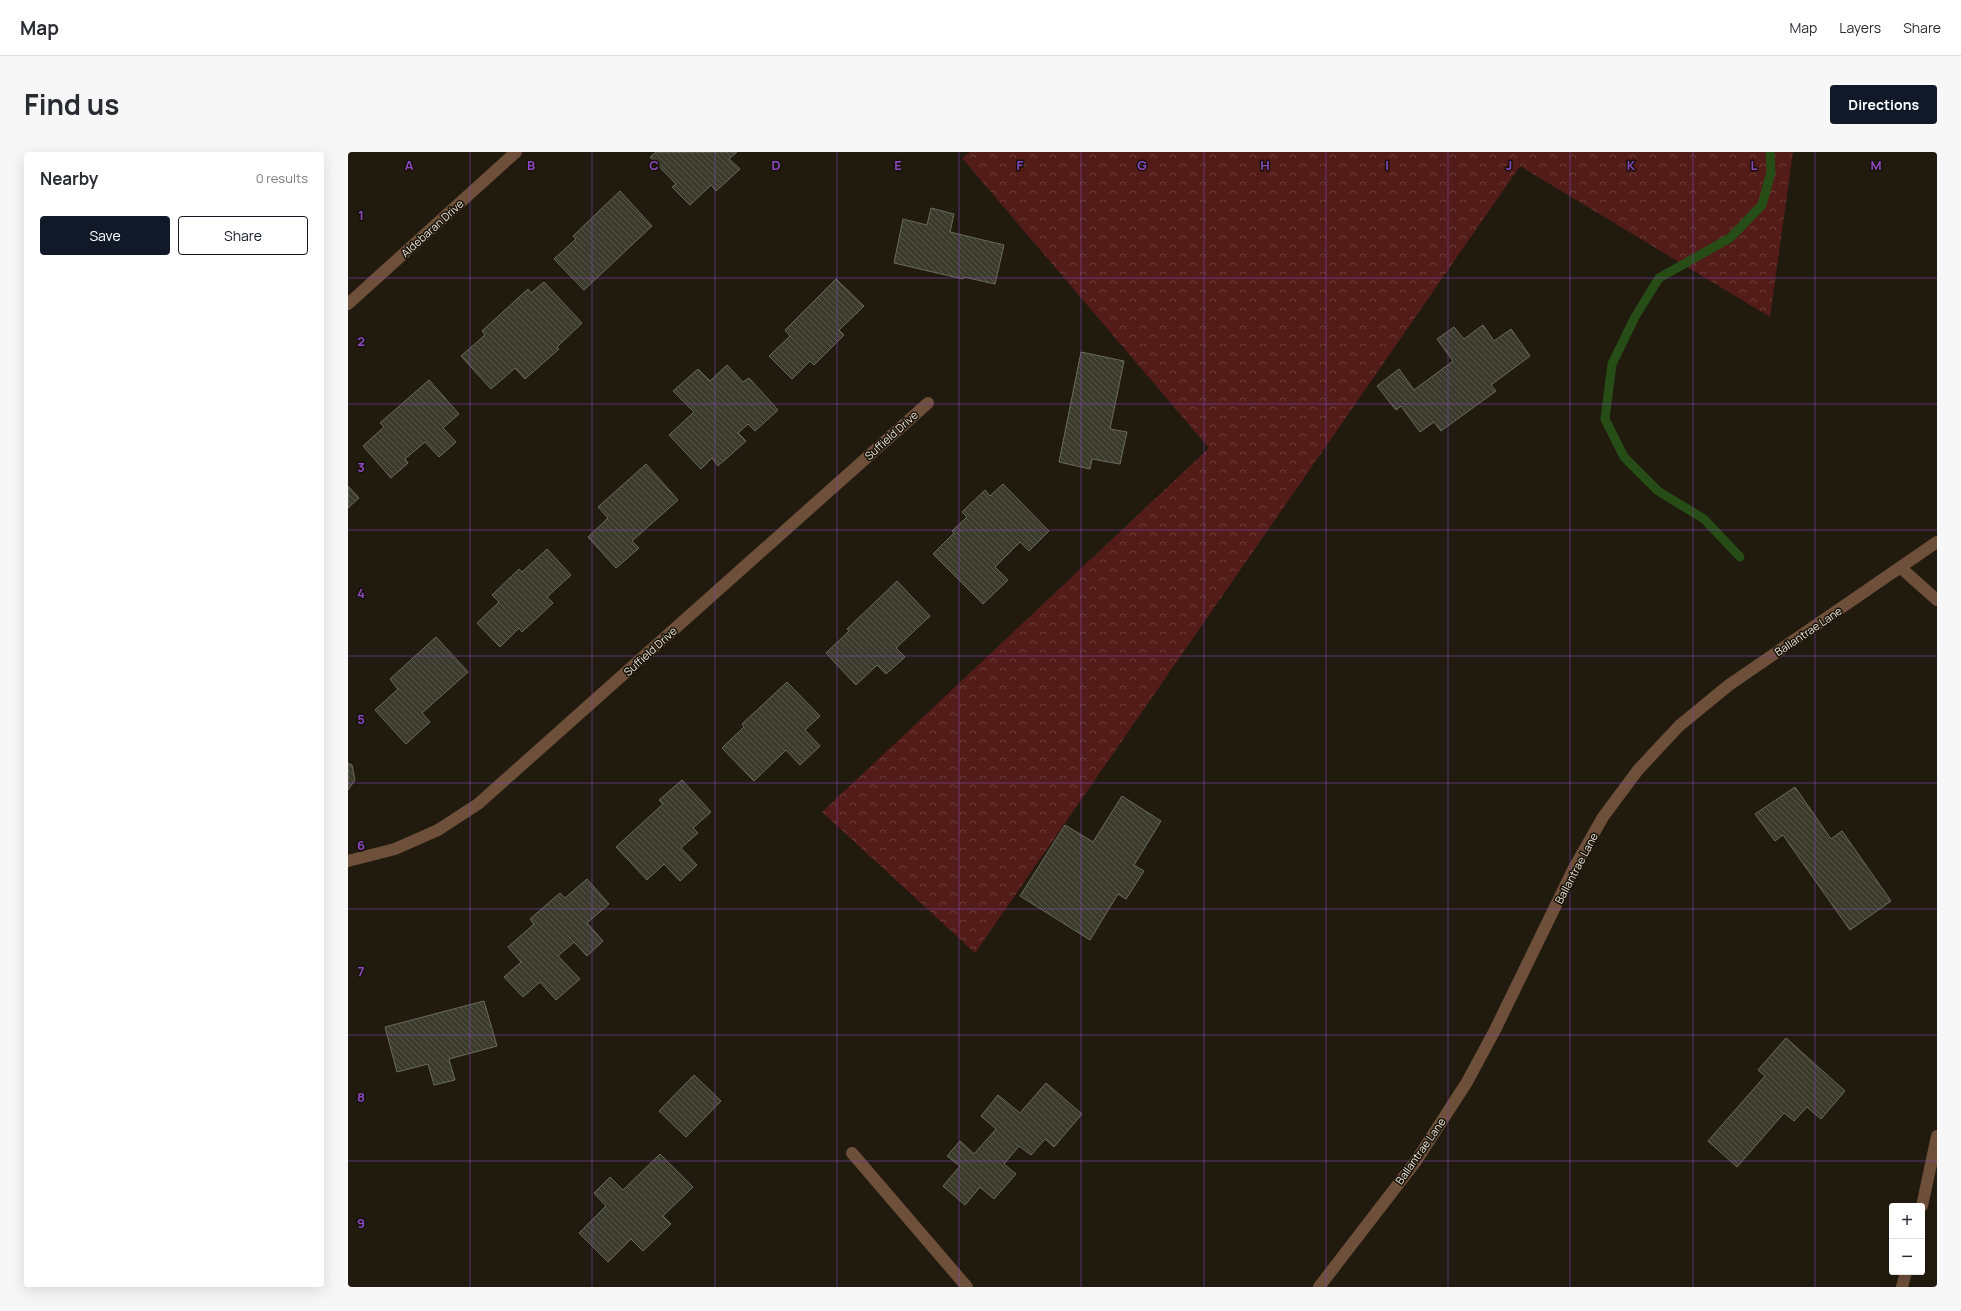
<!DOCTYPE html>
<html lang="en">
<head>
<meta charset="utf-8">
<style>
	:root { --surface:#fff; --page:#f7f7f7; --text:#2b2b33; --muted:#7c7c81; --line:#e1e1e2; --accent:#111827 }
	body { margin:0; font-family:Manrope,sans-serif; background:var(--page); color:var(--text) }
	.controls { position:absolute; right:12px; bottom:12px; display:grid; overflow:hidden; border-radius:4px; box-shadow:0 4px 16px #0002 }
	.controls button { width:36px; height:36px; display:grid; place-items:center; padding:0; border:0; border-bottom:1px solid var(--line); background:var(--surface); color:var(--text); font:20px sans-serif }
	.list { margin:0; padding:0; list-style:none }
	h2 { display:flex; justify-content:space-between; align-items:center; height:52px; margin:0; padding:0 16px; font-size:17px }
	h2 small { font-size:13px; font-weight:400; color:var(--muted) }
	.actions { display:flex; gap:8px; padding:12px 16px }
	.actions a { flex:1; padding:9px 0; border:1px solid var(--accent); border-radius:4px; text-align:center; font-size:14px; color:var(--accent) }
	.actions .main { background:var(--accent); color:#fff }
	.map { position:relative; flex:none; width:1589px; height:1135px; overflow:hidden; border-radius:4px }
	header { display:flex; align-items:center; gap:24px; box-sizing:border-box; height:56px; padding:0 20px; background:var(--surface); border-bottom:1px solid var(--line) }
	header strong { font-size:19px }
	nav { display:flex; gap:22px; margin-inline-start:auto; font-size:14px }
	.intro { display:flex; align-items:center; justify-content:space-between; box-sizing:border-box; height:96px; padding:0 24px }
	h1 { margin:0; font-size:28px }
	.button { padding:10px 18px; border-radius:4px; background:var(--accent); color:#fff; font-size:14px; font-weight:700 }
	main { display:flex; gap:24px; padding:0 24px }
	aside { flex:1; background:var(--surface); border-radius:4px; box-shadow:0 4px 16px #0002 }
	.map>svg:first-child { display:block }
	.forest { fill:url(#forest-crowns) }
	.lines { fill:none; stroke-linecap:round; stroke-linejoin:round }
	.stream { stroke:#264d15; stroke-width:9 }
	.building { fill:url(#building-back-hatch); stroke:#6a6b5c }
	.minor { stroke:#6e4f39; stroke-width:12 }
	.grid { fill:none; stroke:#8c48c4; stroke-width:1; stroke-opacity:0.55 }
	.labels { text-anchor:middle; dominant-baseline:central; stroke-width:3; stroke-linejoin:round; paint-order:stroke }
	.street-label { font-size:11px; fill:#eae5dd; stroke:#181206 }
	.grid-label { font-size:13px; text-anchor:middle; font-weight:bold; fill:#8c48c4; stroke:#181206; stroke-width:3; stroke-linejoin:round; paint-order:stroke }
</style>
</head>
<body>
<header>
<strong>Map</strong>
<nav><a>Map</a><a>Layers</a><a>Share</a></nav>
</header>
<div class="intro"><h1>Find us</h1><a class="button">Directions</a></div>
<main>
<aside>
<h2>Nearby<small>0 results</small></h2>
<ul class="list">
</ul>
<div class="actions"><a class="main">Save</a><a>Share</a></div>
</aside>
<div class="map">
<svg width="1589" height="1135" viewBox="0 0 1589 1135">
	<defs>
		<pattern id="forest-crowns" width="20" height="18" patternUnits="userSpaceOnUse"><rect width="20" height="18" fill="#531c18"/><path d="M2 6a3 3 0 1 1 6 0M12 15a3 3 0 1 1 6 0" fill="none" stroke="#6c3d39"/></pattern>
		<pattern id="building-back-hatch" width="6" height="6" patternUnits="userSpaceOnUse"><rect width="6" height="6" fill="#3a3b2d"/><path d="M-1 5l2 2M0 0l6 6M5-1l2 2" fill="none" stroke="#57574b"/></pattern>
	</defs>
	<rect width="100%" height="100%" fill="#211b0f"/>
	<path class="forest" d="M622,0H1445L1422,165L1172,14L627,801L474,660L861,296L614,6Z"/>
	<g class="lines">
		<path class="stream" d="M1392,405L1356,367L1310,339L1276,305L1257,267L1264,212L1287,165L1311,126L1382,86L1414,53L1423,20L1422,0"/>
	</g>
	<path class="building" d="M308,0H389L381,7L392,17L368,39L363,33L342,53L324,35L328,32L302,5Z
		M272,39L304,74L236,138L206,107L228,87L225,84Z
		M583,56L606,62L602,80L656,93L647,132L616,125L615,127L546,111L555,67L579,73Z
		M488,127L516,154L491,178L496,183L466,213L462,209L444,227L421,204L442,184L437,178Z
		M196,130L234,171L209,195L211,197L177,227L167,216L143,237L113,204L137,183L134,179L180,137L183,141Z
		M1135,173L1146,189L1163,177L1182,204L1143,233L1148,239L1093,279L1086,270L1072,280L1053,254L1048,258L1029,234L1051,217L1066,238L1105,209L1089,187L1106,175L1116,187Z
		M733,200L776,209L762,277L779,280L772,312L744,307L742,317L711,310Z
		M379,213L395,230L401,226L430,258L407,279L400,272L390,281L398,289L370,314L364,306L353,317L321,283L346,260L325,239L350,217L362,229Z
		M81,228L111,262L95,276L108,290L91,305L77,290L57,307L60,311L43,326L15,294L36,275L32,271Z
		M298,312L330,348L284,389L291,396L268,416L240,385L260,366L250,355Z
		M655,332L701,379L681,399L672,390L647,415L660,428L635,452L585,402L606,381L604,379L619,365L614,360L637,338L642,344Z
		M0,334L11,346L0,356Z
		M199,397L223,423L199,445L205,451L174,480L171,476L152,495L129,471L151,450L144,443L171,417L174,420Z
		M549,429L582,464L548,496L557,505L538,522L529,513L508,533L478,501L501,479L499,477Z
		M88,485L120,520L74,561L82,570L58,592L27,558L50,537L42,527Z
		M439,530L472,564L457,578L472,594L452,613L438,598L406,629L374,596L396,575L394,572Z
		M0,611L4,613L7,628L0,638Z
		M334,628L363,660L345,676L350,681L333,696L349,713L332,729L316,712L299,728L268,695L315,652L311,648Z
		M1447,635L1483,687L1494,679L1543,749L1502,778L1435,683L1427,689L1407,662Z
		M774,644L813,669L786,713L796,719L778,747L770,742L742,788L672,744L717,673L745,690Z
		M239,727L261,752L239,771L255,789L239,804L226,790L210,804L232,827L208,848L192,830L175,845L156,825L173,810L160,795L186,772L182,767L212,741L217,746Z
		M136,849L149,894L101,907L107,928L86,933L80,912L49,920L37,875Z
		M1438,886L1497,939L1473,967L1459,955L1446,969L1436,961L1389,1015L1360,989L1417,924L1410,918Z
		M346,923L373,949L338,985L311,959Z
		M698,931L734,962L706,995L697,987L683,1003L671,994L656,1012L668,1022L646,1047L632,1035L617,1053L595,1034L612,1014L599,1004L612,989L626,1002L648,977L633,964L650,943L672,961Z
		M312,1002L345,1035L315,1064L323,1072L295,1099L283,1087L260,1110L231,1081L258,1054L246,1041L262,1025L275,1038Z"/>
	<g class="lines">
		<path class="minor" d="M0,152L168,0
			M1553,416L1589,448
			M0,709L47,697L90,678L130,652L580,251
			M504,1001L619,1135
			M1574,1054L1589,984
			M971,1135L1068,1009L1119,930L1147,878L1226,716L1255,665L1290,618L1331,574L1381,533L1589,390
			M1554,1135L1558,1120"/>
	</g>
	<path class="grid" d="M122,0V1135M244,0V1135M367,0V1135M489,0V1135M611,0V1135M733,0V1135M856,0V1135M978,0V1135M1100,0V1135M1222,0V1135M1345,0V1135M1467,0V1135M0,126H1589M0,252H1589M0,378H1589M0,504H1589M0,631H1589M0,757H1589M0,883H1589M0,1009H1589"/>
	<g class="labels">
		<g class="street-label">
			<text transform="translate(84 76) rotate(-42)">Aldebaran Drive</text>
			<text transform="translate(543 283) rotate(-42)">Suffield Drive</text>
			<text transform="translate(1460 479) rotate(-34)">Ballantrae Lane</text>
			<text transform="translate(302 499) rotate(-42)">Suffield Drive</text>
			<text transform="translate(1228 716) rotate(-62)">Ballantrae Lane</text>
			<text transform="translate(1072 999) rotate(-55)">Ballantrae Lane</text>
		</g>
	</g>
	<g class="grid-label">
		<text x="61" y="18">A</text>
		<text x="183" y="18">B</text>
		<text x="306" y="18">C</text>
		<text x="428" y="18">D</text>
		<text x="550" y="18">E</text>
		<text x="672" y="18">F</text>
		<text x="794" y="18">G</text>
		<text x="917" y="18">H</text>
		<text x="1039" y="18">I</text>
		<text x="1161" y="18">J</text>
		<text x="1283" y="18">K</text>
		<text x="1406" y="18">L</text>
		<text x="1528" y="18">M</text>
		<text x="13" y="68">1</text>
		<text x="13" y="194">2</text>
		<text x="13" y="320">3</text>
		<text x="13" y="446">4</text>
		<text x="13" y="572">5</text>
		<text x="13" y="698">6</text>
		<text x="13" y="824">7</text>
		<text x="13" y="950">8</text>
		<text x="13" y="1076">9</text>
	</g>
</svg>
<div class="controls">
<button>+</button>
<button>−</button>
</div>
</div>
</main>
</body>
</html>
